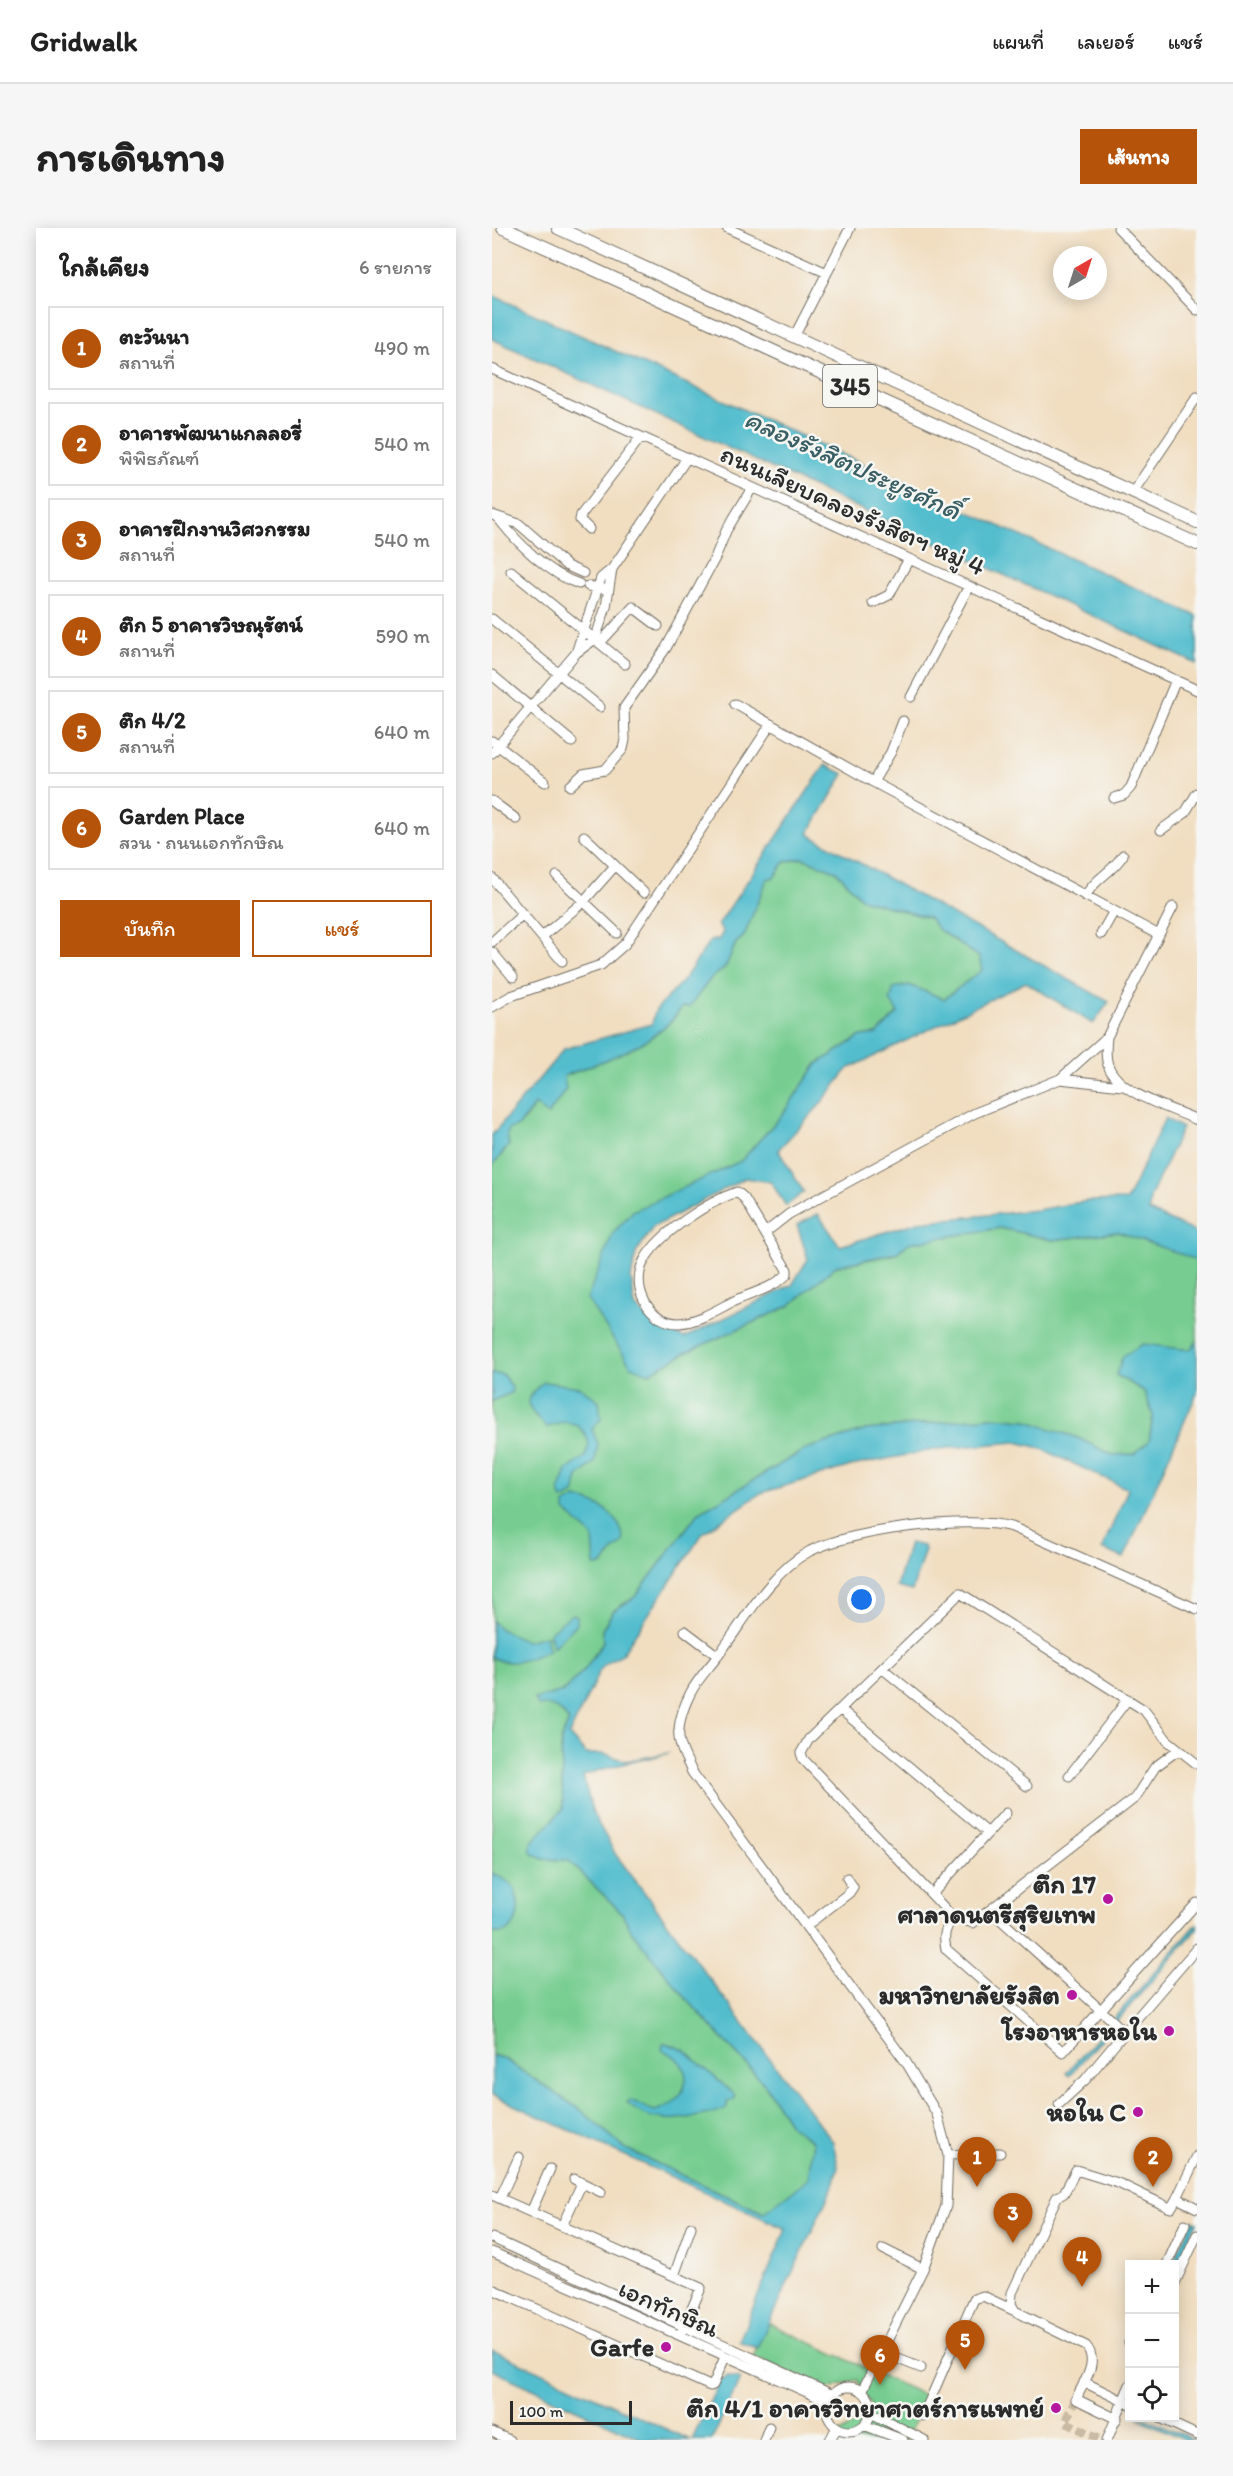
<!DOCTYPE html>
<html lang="th">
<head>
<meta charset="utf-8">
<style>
	:root { --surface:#fff; --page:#f6f6f6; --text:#222; --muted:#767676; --line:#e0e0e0; --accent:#b45309 }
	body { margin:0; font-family:Itim,"Playpen Sans Thai",sans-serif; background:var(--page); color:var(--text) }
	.controls { position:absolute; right:18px; bottom:18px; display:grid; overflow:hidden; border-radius:0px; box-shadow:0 3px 15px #0003 }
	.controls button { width:54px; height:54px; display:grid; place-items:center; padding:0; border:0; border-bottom:2px solid var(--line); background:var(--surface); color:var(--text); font:30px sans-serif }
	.compass { position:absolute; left:561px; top:18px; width:54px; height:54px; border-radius:50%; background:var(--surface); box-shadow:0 3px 15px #0003; rotate:39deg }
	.scale { position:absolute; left:18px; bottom:15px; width:122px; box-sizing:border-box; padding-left:6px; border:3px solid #2b2b2b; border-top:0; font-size:16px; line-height:21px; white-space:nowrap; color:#2b2b2b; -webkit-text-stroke:4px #f6f6f2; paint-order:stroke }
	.you { position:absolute; left:370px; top:1372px; width:21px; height:21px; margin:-15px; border:4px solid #fff; border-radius:50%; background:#1a73e8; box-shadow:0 0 0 9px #1a73e833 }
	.badge { display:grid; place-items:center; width:39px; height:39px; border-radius:50%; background:var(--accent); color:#fff; font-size:20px; font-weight:700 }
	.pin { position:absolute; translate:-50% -50px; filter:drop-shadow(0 2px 3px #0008) }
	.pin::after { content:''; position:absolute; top:32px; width:21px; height:18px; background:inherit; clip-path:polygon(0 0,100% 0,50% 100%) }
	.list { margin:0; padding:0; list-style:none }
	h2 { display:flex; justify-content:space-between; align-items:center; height:78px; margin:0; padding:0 24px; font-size:26px }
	h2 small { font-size:20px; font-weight:400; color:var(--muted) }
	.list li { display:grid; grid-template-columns:39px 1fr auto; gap:18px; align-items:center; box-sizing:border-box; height:84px; margin:0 12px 12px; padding:0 12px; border:2px solid var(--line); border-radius:0px }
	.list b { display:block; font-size:22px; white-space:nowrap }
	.list p { margin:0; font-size:20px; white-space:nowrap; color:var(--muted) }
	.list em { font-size:20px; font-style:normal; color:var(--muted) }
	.actions { display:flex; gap:12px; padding:18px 24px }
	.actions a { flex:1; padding:14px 0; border:2px solid var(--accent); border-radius:0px; text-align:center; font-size:21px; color:var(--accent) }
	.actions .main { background:var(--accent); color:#fff }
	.icon { flex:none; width:33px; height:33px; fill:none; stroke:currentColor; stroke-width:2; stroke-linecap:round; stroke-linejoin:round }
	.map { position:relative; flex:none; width:705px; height:2212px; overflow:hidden; border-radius:0px }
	header { display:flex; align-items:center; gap:36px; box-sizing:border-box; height:84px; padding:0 30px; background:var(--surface); border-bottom:2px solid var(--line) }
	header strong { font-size:28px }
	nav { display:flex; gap:33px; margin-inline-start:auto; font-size:21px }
	.intro { display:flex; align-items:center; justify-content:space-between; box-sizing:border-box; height:144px; padding:0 36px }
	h1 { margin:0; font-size:42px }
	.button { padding:15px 27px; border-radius:0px; background:var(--accent); color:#fff; font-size:21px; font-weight:700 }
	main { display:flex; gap:36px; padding:0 36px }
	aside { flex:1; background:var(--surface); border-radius:0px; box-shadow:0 3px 15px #0003 }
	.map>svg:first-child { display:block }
	.green { fill:#77cd91; stroke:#517c5e; stroke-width:1.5 }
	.water { fill:#52bdce; stroke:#3e747c; stroke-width:1.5 }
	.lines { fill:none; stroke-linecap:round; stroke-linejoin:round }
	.minor-tunnel { stroke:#c9baa3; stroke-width:9; stroke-dasharray:9 4.5; stroke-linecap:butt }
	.minor-casing { stroke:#706a60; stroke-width:11 }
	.major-casing { stroke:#706a60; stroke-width:14 }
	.minor { stroke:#fff; stroke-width:9 }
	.major { stroke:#fff; stroke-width:12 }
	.poi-dot { fill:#b5179e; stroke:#f6f6f2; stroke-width:2 }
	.labels { text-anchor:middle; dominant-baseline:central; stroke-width:5; stroke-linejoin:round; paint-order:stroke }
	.shield { fill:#f6f6f2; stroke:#686867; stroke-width:1.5 }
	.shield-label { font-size:24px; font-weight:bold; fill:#2b2b2b }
	.street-label { font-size:26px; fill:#2b2b2b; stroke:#f6f6f2 }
	.poi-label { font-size:26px; font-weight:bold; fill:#2b2b2b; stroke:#f6f6f2; text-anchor:end }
	.water-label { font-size:27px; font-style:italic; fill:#395e64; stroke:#f6f6f2 }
</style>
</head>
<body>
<header>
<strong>Gridwalk</strong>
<nav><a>แผนที่</a><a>เลเยอร์</a><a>แชร์</a></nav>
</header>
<div class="intro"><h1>การเดินทาง</h1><a class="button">เส้นทาง</a></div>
<main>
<aside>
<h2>ใกล้เคียง<small>6 รายการ</small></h2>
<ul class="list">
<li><span class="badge">1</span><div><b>ตะวันนา</b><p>สถานที่</p></div><em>490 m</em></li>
<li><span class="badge">2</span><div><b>อาคารพัฒนาแกลลอรี่</b><p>พิพิธภัณฑ์</p></div><em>540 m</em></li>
<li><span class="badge">3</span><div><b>อาคารฝึกงานวิศวกรรม</b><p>สถานที่</p></div><em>540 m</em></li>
<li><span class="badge">4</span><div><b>ตึก 5 อาคารวิษณุรัตน์</b><p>สถานที่</p></div><em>590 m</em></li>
<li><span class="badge">5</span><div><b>ตึก 4/2</b><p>สถานที่</p></div><em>640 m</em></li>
<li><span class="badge">6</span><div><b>Garden Place</b><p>สวน · ถนนเอกทักษิณ</p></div><em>640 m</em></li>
</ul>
<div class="actions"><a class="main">บันทึก</a><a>แชร์</a></div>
</aside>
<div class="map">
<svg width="705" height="2212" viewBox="0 0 705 2212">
	<rect width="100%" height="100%" fill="#f6f6f2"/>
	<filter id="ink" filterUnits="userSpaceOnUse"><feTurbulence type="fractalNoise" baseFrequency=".0167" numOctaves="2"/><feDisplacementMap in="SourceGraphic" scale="12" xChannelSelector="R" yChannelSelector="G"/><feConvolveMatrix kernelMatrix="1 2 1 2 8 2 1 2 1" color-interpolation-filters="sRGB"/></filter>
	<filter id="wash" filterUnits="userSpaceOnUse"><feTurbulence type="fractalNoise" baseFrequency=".008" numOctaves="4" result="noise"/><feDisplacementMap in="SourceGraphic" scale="24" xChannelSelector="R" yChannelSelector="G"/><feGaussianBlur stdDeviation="1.35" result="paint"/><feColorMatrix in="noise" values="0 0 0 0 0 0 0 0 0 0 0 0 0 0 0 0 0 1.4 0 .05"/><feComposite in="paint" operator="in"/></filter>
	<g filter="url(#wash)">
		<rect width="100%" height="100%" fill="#f1dec1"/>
		<path class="green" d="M310,630L344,643L370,671L437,690L446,701L487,729L490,742L452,771L417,757L406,785L385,806L369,808L325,836L290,887L249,933L141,983L121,1005L157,1145L195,1124L297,1078L344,1038L404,1026L416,1015L508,1000L560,1012L626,1004L704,1031L705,1114L699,1122L651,1117L624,1147L652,1163L661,1187L657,1213L642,1226L620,1227L586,1210L532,1192L499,1189L374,1202L314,1221L206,1285L143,1369L121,1383L110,1402L111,1414L94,1440L72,1463L43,1471L68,1482L77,1493L69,1512L71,1581L39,1615L51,1631L76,1632L130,1685L141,1704L192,1768L274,1858L298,1897L321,1914L316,1951L272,1985L134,1921L90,1883L13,1831L0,1827V938L17,917L15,907L17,901L27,898L44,876L56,887L72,848C114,831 164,818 190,779H197L219,750L233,740L244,715L252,708L275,651L282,649L293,634Z
			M276,2095L434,2168L414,2212H351L344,2208L381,2183L365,2152L334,2161L261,2129Z"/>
		<path class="water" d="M0,67L705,388V436L0,111Z
			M333,537L352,546L316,606L617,774L601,796L534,754L356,841L326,879L286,922L312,964L294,978L279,954L253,950L161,999L144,1025L139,1051L143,1078L163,1098L192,1110L300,1057L316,1031L305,997L326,986L348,1018L426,994L545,982L595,973L635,972L673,890L690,900L658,970L657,983L705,1005V1032L626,1004L560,1012L508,1000L417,1015L404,1025L344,1038L297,1078L195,1124L157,1145L139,1138L95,1071L121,1005L141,983L249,933L290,887L325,836L369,808L385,806L406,785L398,772L402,760L417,757L452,771L490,742L487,729L446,701L437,690L370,671L344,643L310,630L293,634L282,649L275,651L252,708L244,715L233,740L219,750L197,779H190C164,818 114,831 72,848L74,861L56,887L43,876L27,898L17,901L15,907L17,917L0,938V907L72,821L160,796L163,783L193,750L218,713L227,711L231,704L226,697Z
			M705,1114V1165L632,1330L610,1321L636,1261L548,1220L524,1214L446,1221L359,1238L269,1265L211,1305L130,1426L110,1438L77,1507L94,1526H113L133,1533L177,1525C149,1533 117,1537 91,1548L101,1586L124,1627L341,1914L346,1938L341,1958L265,2120L247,2113L294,2001L0,1867V1827L12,1831L90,1883L134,1921L271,1985L316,1951L321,1914L298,1897L274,1858L192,1768L140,1704L130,1685L76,1632L51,1631L39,1625V1615L71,1581L69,1512L77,1493C68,1481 61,1476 46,1478L43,1471L72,1463L94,1440L111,1414L110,1402L121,1383L143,1369L206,1285L314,1221L374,1202L499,1189L532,1192L586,1210L620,1227L642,1226L657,1213L661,1187L652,1163L624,1147L631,1128L651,1116L698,1122Z
			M0,1146H10L20,1159L19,1165L0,1173Z
			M52,1154L88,1159L107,1173L109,1191L100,1201L106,1216L103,1234L86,1249L82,1266L70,1272L67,1264L75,1242L93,1229L97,1216L94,1207L86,1198L73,1194L55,1199C35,1182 29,1170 52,1154Z
			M84,1270C108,1275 129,1287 132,1314L121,1323L111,1337L103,1338L101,1309L73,1283V1276Z
			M417,1315L431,1318L433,1321L420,1363L404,1359Z
			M80,1386L85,1388V1396L61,1419L57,1405Z
			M0,1393L8,1401L34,1413L54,1408L57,1422C38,1431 18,1440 0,1429Z
			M0,1645C5,1647 12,1651 16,1654C33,1667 29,1713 0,1704Z
			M705,1696V1701L577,1848L574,1845Z
			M174,1815L192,1822L243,1867L242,1872L235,1874V1879C228,1884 220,1885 212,1887C184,1893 158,1896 135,1875L138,1872L162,1883C198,1875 207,1836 170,1822L171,1816Z
			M701,1992L705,1994L683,2042L680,2036Z
			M0,2122L198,2212H151L0,2142Z
			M236,2148L248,2151L220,2212H200L228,2152Z
			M646,2190H654L703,2212H694Z"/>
	</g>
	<g filter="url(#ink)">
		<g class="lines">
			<path class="minor-tunnel" d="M584,2171L573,2194L611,2212"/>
			<defs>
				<path id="minor" d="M235,0L335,45
					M626,0L705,82
					M302,109L358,0
					M0,141L705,462
					M641,264L705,169
					M0,287L27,296L75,338L91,345
					M6,290C25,315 57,346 87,356
					M97,301L88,292L89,287L149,209
					M19,343L133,436
					M96,358L112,361
					M381,375L397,367L417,331
					M0,391L108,479
					M108,415L141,379L166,398
					M84,425L109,350L120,341L195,230
					M0,447L80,514
					M419,469L477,358
					M243,476L381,554L667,707
					M0,513L53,554
					M0,525L84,425L103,411L114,379L120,341
					M381,554L399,524L411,493
					M78,558L91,546L113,542L131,521L133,512L132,480L174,420L223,330L234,303L260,260
					M622,570L632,567L639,559L684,452
					M0,573L24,591
					M669,602L693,585L705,565
					M92,608L152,665
					M65,648L125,705
					M0,650L70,733
					M593,668C606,647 618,647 631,627
					M681,679L615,809C614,818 613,828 616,837C626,866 679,880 705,892
					M609,706L622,683
					M51,708L91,674L122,639
					M0,714L31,686
					M0,724L21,749
					M0,779L19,768L109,737L133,716L279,496
					M568,851L630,858
					M245,964L252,970L295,1042V1046C284,1059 258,1066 242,1073C226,1081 206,1094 187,1095C156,1095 137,1057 153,1031C168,1005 216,974 245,964Z
					M274,1004L297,986L483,885L568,851L615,809
					M193,1403L226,1428
					M391,1441L535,1558
					M348,1481L496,1605
					M686,1522L663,1539L643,1570L481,1695L461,1689L311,1531L309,1525L317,1511L468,1365L652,1482L675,1512L705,1536
					M577,1548L636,1471
					M440,1666L514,1585
					M499,1683L633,1804L593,1852L567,1876
					M461,1689C453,1701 451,1707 454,1721L571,1824L705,1675
					M314,1698L357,1665L361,1659L355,1650
					M633,1804L705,1720
					M456,1927L508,1925
					M82,1951L109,1964
					M0,1967L209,2060L190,2103
					M8,1970L27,1929
					M685,1970L705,1928
					M39,1984L58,1941
					M70,1998L90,1955
					M0,2010L341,2167
					M391,2021L431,2041
					M0,2024L337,2174
					M675,2036L693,1996
					M182,2048L199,1999
					M682,2057L705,2007
					M0,2061L218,2158L221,2157L233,2129
					M637,2115L638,2113
					M391,2125L429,2140
					M592,2154L631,2173L615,2212
					M638,2157L631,2173L638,2176
					M335 2181a22 22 0 1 1 44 0a22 22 0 1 1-44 0Z
					M370,2163L431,2041L454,1978L456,1927L445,1886L414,1834L200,1544C194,1530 185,1516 187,1501C188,1489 193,1476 198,1466C205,1451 218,1439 228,1425C253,1391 280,1343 318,1323C361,1302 475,1287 520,1299L705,1381
					M379,2185L432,2212
					M431,2188L482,2071L491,2068L523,2083
					M668,2190L705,2207
					M625,2191L584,2171C591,2155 608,2134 594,2118L523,2083L519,2076L520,2065L565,1969L572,1965L584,1942L626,1955L676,1979L679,1980L685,1970L705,1980
					M372,2197L411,2212
					M0,2204L17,2212
					M272,2212L277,2199
					M338,2212L345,2199"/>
				<path id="major" d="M11,0L705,316
					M66,0L705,294"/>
			</defs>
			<use href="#minor" class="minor-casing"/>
			<use href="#major" class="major-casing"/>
			<use href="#minor" class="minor"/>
			<use href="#major" class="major"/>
		</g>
	</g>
	<g class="poi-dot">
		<circle cx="616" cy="1671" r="6"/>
		<circle cx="580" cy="1767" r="6"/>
		<circle cx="677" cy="1803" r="6"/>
		<circle cx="646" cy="1884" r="6"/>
		<circle cx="174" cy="2119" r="6"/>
		<circle cx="564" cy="2180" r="6"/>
	</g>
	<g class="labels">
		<rect class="shield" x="331" y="137" width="54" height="42" rx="4.5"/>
		<g class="shield-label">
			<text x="358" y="158">345</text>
		</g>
		<g class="street-label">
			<text transform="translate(361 282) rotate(24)">ถนนเลียบคลองรังสิตฯ หมู่ 4</text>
			<text transform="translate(177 2080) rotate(24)">เอกทักษิณ</text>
		</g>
		<g class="poi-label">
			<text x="604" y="1656">ตึก 17<tspan x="604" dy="30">ศาลาดนตรีสุริยเทพ</tspan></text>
			<text x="568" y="1767">มหาวิทยาลัยรังสิต</text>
			<text x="665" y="1803">โรงอาหารหอใน</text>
			<text x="634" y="1884">หอใน C</text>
			<text x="162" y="2119">Garfe</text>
			<text x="552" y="2180">ตึก 4/1 อาคารวิทยาศาตร์การแพทย์</text>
		</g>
		<g class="water-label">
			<text transform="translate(361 236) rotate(24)">คลองรังสิตประยูรศักดิ์</text>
		</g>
	</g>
</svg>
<div class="controls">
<button>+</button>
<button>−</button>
<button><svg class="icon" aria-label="locate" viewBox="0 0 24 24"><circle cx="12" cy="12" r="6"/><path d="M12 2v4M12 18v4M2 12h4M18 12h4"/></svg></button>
</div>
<svg class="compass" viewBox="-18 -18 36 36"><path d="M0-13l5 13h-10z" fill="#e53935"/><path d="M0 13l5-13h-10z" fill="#767676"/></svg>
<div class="scale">100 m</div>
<div class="you"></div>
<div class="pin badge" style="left:485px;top:1959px">1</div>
<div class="pin badge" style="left:661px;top:1959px">2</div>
<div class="pin badge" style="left:521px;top:2015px">3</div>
<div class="pin badge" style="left:590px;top:2059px">4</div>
<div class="pin badge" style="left:473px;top:2142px">5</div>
<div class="pin badge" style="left:388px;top:2157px">6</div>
</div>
</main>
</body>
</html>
